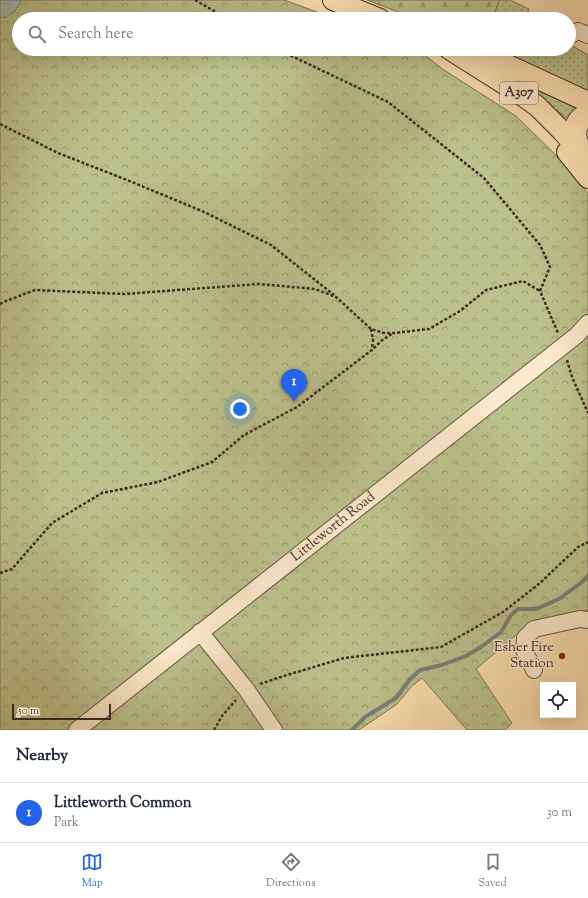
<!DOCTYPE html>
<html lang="en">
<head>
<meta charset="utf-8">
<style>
	:root { --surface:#fff; --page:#f6f6f7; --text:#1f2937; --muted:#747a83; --line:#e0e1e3; --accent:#2563eb }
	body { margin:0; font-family:"Sorts Mill Goudy",serif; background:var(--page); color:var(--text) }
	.controls { position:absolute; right:12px; bottom:12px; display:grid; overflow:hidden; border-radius:0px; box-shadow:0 4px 16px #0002 }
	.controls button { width:36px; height:36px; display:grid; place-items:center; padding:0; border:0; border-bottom:1px solid var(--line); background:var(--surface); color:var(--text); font:20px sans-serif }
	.scale { position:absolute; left:12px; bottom:10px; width:99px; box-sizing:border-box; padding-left:4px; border:2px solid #3f2a21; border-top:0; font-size:11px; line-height:14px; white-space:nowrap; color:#3f2a21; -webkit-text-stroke:3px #fceacc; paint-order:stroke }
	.you { position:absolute; left:240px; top:409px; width:14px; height:14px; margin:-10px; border:3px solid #fff; border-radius:50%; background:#1a73e8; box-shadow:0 0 0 6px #1a73e833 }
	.badge { display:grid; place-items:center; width:26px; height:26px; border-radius:50%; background:var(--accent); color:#fff; font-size:13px; font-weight:700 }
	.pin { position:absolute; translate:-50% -33px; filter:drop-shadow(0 1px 2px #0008) }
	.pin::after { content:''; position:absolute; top:21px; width:14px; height:12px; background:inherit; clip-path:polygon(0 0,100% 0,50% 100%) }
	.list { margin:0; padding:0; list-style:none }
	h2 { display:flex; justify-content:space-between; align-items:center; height:52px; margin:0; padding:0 16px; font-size:17px }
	h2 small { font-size:13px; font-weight:400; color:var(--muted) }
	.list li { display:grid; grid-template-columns:26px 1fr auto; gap:12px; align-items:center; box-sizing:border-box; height:60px; padding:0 16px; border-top:1px solid var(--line) }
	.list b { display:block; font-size:15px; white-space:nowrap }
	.list p { margin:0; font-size:13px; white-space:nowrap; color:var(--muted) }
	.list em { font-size:13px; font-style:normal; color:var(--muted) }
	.icon { flex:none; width:22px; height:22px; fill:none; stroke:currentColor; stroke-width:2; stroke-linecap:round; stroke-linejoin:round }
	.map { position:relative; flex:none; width:588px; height:730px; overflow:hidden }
	.search { position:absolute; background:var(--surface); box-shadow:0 4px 16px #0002; left:12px; right:12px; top:12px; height:44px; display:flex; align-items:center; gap:10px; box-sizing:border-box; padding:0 14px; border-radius:22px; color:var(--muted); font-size:15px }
	.sheet { height:112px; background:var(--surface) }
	nav { display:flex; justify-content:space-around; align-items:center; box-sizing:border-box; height:56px; border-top:1px solid var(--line); background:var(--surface); font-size:11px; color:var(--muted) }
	nav a { display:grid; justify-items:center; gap:2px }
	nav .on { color:var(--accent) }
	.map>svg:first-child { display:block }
	.grass { fill:url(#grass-dots); stroke:#7e7657 }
	.forest { fill:url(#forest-firs); stroke:#7e7657 }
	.park { fill:url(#park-crowns); stroke:#7e7657 }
	.water { fill:url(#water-ripples); stroke:#7a8179 }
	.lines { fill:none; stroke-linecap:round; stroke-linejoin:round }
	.stream { stroke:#7a8179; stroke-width:4 }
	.minor-casing { stroke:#6e5745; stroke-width:18 }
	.major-casing { stroke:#3f2a21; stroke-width:22 }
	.highway-casing { stroke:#3f2a21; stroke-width:24 }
	.path { stroke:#3f2a21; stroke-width:2.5; stroke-dasharray:3 2; stroke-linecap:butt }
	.minor { stroke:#fceacc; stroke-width:16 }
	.major { stroke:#fbdfb0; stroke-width:20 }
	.highway { stroke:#fbdfb0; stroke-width:22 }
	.poi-dot { fill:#8f2418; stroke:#fceacc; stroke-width:1.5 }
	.labels { text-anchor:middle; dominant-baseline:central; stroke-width:3; stroke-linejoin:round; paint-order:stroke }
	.shield { fill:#fceacc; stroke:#786454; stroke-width:1 }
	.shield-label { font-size:13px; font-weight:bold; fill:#3f2a21 }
	.street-label { font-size:14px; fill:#3f2a21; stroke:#fceacc }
	.poi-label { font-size:14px; fill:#3f2a21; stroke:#fceacc; text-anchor:end }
</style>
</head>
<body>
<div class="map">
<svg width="588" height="730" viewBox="0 0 588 730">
	<defs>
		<pattern id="grass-dots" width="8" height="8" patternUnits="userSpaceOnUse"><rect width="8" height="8" fill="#bcc28d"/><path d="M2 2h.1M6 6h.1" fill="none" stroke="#9a9e73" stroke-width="1.8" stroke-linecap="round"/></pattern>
		<pattern id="forest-firs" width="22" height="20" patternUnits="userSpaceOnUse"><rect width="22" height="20" fill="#bcc28d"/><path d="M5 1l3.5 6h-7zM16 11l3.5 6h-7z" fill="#9a9e73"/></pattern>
		<pattern id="park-crowns" width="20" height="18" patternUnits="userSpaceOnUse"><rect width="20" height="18" fill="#bcc28d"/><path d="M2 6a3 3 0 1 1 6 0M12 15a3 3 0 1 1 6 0" fill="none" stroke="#9a9e73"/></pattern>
		<pattern id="water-ripples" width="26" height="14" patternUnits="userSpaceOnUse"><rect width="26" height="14" fill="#a1bbb4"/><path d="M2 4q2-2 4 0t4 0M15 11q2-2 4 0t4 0" fill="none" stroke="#859892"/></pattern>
	</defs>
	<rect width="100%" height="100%" fill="#fbdfb0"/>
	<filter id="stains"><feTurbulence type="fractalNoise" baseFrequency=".005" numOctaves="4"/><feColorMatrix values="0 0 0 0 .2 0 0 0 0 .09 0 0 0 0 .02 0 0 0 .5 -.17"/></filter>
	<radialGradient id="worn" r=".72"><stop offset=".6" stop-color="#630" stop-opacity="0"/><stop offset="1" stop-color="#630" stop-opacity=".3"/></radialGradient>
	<path class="grass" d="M499,0H510L529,9L525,19H493Z
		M569,45H571L588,55V91L570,82L507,56L506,52L528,49H569Z
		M531,86L576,105L566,118L530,88Z"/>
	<path class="forest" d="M367,0H499L493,19H417Z"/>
	<path class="park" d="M0,0H284L336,19H19V49H417L444,70L516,116L567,166L588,194V610L529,624L476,669L512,723L505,730H467L422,678L412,686L397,704L359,730H0Z"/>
	<path class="water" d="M0,0H22L15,11L4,18L0,17Z"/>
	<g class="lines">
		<path class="stream" d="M352,730L365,717L396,698L410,679L420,670L442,665L466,656L481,647L501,632L511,615L518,609H536L559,599L582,582L588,576"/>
		<defs>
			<g id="minor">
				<path d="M569,36L578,31L588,35"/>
				<path d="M200,632L246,689L274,730"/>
				<path d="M534,670L524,650L525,638L534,629L580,619L588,620"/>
				<path id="s1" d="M77,730L577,335L588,323"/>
			</g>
			<path id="major" d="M333,0L380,19
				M449,49L520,94L537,106L562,131L579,150
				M463,49L482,53L588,102
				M567,152L588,178"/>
			<path id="highway" d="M588,114C566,126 577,147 588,162"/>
		</defs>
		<use href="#minor" class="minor-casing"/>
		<use href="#major" class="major-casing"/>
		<use href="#highway" class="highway-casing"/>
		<path class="path" d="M195,0L228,19
			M277,49L388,102L484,178L540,245L550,267L540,291L558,333
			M0,124L58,153L127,180L202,211L271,245L334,295
			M0,304L6,301L35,290L124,294L259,284L315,289L336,297L371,329L384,333H394L429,329L460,311L486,290L523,281L540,291
			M371,329L373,340L372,349
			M567,360L572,377L588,413
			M0,573L12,569L52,523L102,493L158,482L212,462L244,435L297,407L372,350L381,341L393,333
			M260,684L287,675L344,658L441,647L503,612L540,583L578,547L588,542
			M214,730L222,716L236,700"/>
		<use href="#minor" class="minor"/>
		<use href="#major" class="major"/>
		<use href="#highway" class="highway"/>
	</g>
	<circle class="poi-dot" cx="562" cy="656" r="4"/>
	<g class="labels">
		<rect class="shield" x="500" y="82" width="38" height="22" rx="3"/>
		<g class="shield-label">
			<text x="519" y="93">A307</text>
		</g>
		<g class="street-label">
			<text stroke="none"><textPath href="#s1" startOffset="327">Littleworth Road</textPath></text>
		</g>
		<g class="poi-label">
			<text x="554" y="648">Esher Fire<tspan x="554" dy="16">Station</tspan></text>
		</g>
	</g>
	<rect width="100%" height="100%" filter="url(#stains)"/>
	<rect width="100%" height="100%" fill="url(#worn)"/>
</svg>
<div class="controls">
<button><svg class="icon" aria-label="locate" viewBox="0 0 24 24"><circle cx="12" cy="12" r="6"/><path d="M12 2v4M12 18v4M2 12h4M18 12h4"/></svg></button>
</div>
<div class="scale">50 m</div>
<div class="you"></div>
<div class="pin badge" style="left:294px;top:402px">1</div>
<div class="search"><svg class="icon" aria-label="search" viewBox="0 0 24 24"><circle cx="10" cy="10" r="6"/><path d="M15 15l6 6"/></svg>Search here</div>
</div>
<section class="sheet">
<h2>Nearby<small></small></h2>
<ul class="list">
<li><span class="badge">1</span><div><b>Littleworth Common</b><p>Park</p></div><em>30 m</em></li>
</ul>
</section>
<nav>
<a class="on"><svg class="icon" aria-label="map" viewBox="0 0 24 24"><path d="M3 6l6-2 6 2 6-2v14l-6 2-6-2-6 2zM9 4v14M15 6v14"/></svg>Map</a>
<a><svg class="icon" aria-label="directions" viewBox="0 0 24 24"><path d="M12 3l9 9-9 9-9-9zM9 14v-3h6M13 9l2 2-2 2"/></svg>Directions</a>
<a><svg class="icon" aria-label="saved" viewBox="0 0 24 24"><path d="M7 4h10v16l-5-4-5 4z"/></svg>Saved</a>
</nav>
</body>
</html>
